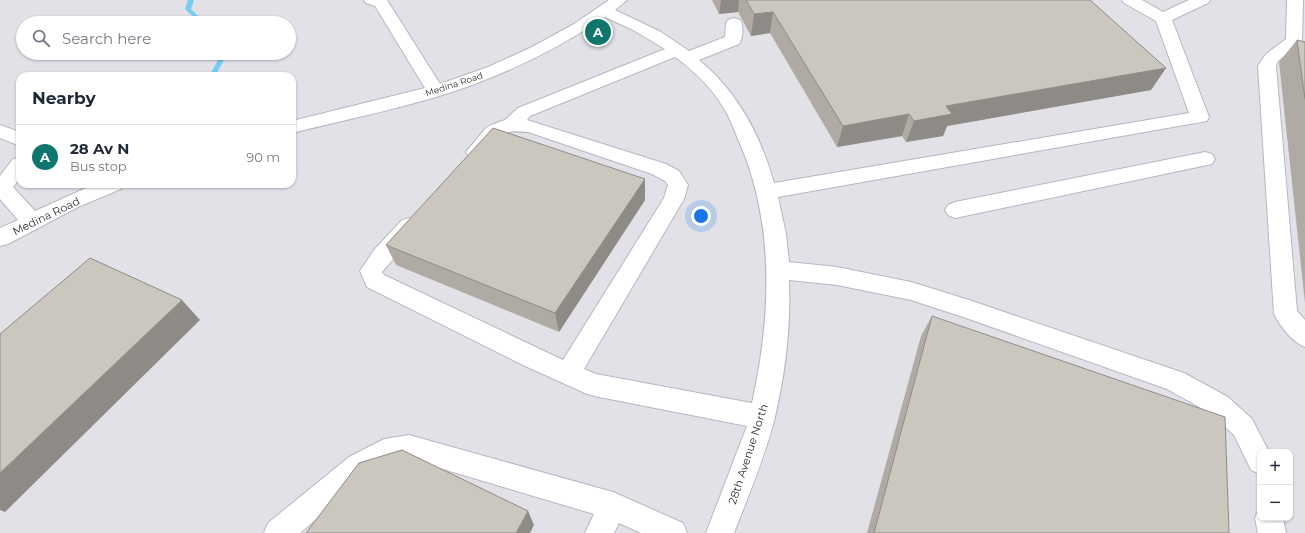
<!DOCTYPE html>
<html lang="en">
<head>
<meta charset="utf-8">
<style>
	:root { --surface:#fff; --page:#f2f2f3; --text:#1f2937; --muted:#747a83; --line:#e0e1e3; --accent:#0f766e }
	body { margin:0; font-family:Montserrat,sans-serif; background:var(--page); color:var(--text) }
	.controls { position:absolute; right:12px; bottom:12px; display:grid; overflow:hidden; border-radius:8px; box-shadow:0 1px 3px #0004 }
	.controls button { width:36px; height:36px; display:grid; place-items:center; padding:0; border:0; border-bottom:1px solid var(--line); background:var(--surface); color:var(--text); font:20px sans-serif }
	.you { position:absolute; left:701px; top:216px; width:14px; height:14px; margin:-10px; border:3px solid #fff; border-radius:50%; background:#1a73e8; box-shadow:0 0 0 6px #1a73e833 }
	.badge { display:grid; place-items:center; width:26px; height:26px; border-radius:50%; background:var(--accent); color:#fff; font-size:13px; font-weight:700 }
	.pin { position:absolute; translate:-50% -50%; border:2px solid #fff; box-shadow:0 1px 4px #0006 }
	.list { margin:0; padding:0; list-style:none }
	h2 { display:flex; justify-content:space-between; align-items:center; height:52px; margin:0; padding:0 16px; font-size:17px }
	h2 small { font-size:13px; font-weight:400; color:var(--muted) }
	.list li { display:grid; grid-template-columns:26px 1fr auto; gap:12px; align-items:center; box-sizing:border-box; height:64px; padding:0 16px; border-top:1px solid var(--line) }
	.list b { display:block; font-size:15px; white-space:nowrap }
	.list p { margin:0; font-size:13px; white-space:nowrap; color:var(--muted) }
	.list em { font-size:13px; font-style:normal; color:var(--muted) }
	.icon { flex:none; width:22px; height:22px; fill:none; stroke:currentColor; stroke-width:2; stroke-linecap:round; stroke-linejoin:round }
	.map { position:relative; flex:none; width:1305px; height:533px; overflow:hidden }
	.search { position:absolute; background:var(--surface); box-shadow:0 1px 3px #0004; left:16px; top:16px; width:280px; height:44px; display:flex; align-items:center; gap:10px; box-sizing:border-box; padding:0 14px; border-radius:22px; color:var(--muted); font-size:15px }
	.panel { position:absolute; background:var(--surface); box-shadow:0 1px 3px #0004; left:16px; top:72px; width:280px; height:116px; border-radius:12px }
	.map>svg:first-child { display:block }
	.industrial { fill:#e3e1e8; fill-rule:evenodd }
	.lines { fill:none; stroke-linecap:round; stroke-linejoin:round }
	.stream { fill:#75cff0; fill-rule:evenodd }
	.minor-casing { stroke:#b4b7c1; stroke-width:2 }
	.minor { fill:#fff; fill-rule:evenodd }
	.wall { fill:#afaba4 }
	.shaded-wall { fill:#8e8b86 }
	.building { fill:#cbc7bf; stroke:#8e8b86 }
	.labels { text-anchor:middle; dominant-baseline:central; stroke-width:3; stroke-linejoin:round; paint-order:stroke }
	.far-street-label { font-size:9px; fill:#2e2e2e; stroke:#fff }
	.street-label { font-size:11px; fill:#2e2e2e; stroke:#fff }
</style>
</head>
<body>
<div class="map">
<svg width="1305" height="533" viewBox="0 0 1305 533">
	<rect width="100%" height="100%" fill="#efe9e1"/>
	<path class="industrial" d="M0,0H1305V533H0ZM23,23H289V53H23ZM20,76H292V184H20ZM1260,452H1290V518H1260Z"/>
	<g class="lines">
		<path class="stream" d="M188,0H194L191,9L197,15L220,23C206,23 194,19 185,9Z
			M222,53H228L215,76H209Z"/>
		<defs>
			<path id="minor" d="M364,0H387L440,84L488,67L532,47L574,24L609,0H627L615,10L661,32L689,51L725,37L726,23L728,20L734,18L740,20C744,25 743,38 739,44L699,60C737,91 761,136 774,183L1189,113L1156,21L1124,3L1122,0H1142L1163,12L1189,0H1210L1208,3L1172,20L1209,117L1207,121L778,197L786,234L789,262L837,267L911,282L969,300L1184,373L1228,397L1252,419L1269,452H1260V474L1251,470L1234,435L1210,413L1167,389L966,318L911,300L837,285L789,280C791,327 785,376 774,421C764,459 748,497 734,533H706L747,426L594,396L585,393L525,366L367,287L360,271L374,250L402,220L409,218L416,220L420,226L416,232L382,272L384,275L563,360L664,198L668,185L665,181L652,174L528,132C521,132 512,130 506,133C491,140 488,162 469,157L466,152L486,128L491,125L505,120L518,108L665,49L633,30L605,17C553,52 496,79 436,97C389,111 340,121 292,133V121L425,88L375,6L366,3ZM675,57C693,70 712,88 723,107C731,119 735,133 741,146C775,228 771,317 752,403L596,374L584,369L684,199L688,185L679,171L666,164L527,120L530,116Z
				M1287,0H1303L1302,41L1278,61L1276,66L1297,311L1305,320V347C1292,342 1281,327 1274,314L1258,66L1266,54L1286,39Z
				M0,125L20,132V146L0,138Z
				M1205,152L1212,154L1215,159L1212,164L955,218L948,215L945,210L948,205L955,202Z
				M20,157V178L13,187L35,211L95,184H124L121,189L78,207L8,244L0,246V228L18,220L0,199V176L13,159Z
				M409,435L613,492L683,523L687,533H641L619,523L614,533H585L594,514L409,459L388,464L367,475L300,533H264L268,523L349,457L384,439Z
				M1259,508L1260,518H1283L1286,533H1258L1255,518Z"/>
		</defs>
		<use href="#minor" class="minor-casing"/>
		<use href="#minor" class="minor"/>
	</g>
	<path class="wall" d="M712,0H1090L1166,68L1151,90L947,126L943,136L906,142L902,136L837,147L770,33L751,36L738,12L719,14Z
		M1297,40L1305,42V303L1279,62Z
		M645,200L559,332L396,265L386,245Z
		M932,316L1229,533H867L921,336Z"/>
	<path class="shaded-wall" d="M721,0H739L738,12L719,14Z
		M773,12L770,33L751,36L754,14Z
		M1166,68L1151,90L947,126L943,136L906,142L914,121L946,106Z
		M909,114L902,136L837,147L843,126Z
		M645,179V200L559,332L555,313Z
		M182,300L200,320L5,512L0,510V473Z
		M528,511L534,525L530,533H516Z"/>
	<path class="building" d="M746,0H1090L1166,68L946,106L952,114L914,121L909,114L843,126L773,12L754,14Z
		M1297,40L1305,42V99Z
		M493,128L645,179L555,313L386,245Z
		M90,258L182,300L0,473V334Z
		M932,316L1225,417L1229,533H874Z
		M402,450L528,511L516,533H306L359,463Z"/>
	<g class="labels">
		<g class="far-street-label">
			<text transform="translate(454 84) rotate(-18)">Medina Road</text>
		</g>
		<g class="street-label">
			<text transform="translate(46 216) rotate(-26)">Medina Road</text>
			<text transform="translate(748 454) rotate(-72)">28th Avenue North</text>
		</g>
	</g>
</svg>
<div class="controls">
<button>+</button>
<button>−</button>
</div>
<div class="you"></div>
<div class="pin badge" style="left:598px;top:32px">A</div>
<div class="search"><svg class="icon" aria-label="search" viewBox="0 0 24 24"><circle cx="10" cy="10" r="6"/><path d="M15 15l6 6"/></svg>Search here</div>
<section class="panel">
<h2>Nearby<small></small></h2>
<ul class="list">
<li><span class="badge">A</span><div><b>28 Av N</b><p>Bus stop</p></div><em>90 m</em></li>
</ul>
</section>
</div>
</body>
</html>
